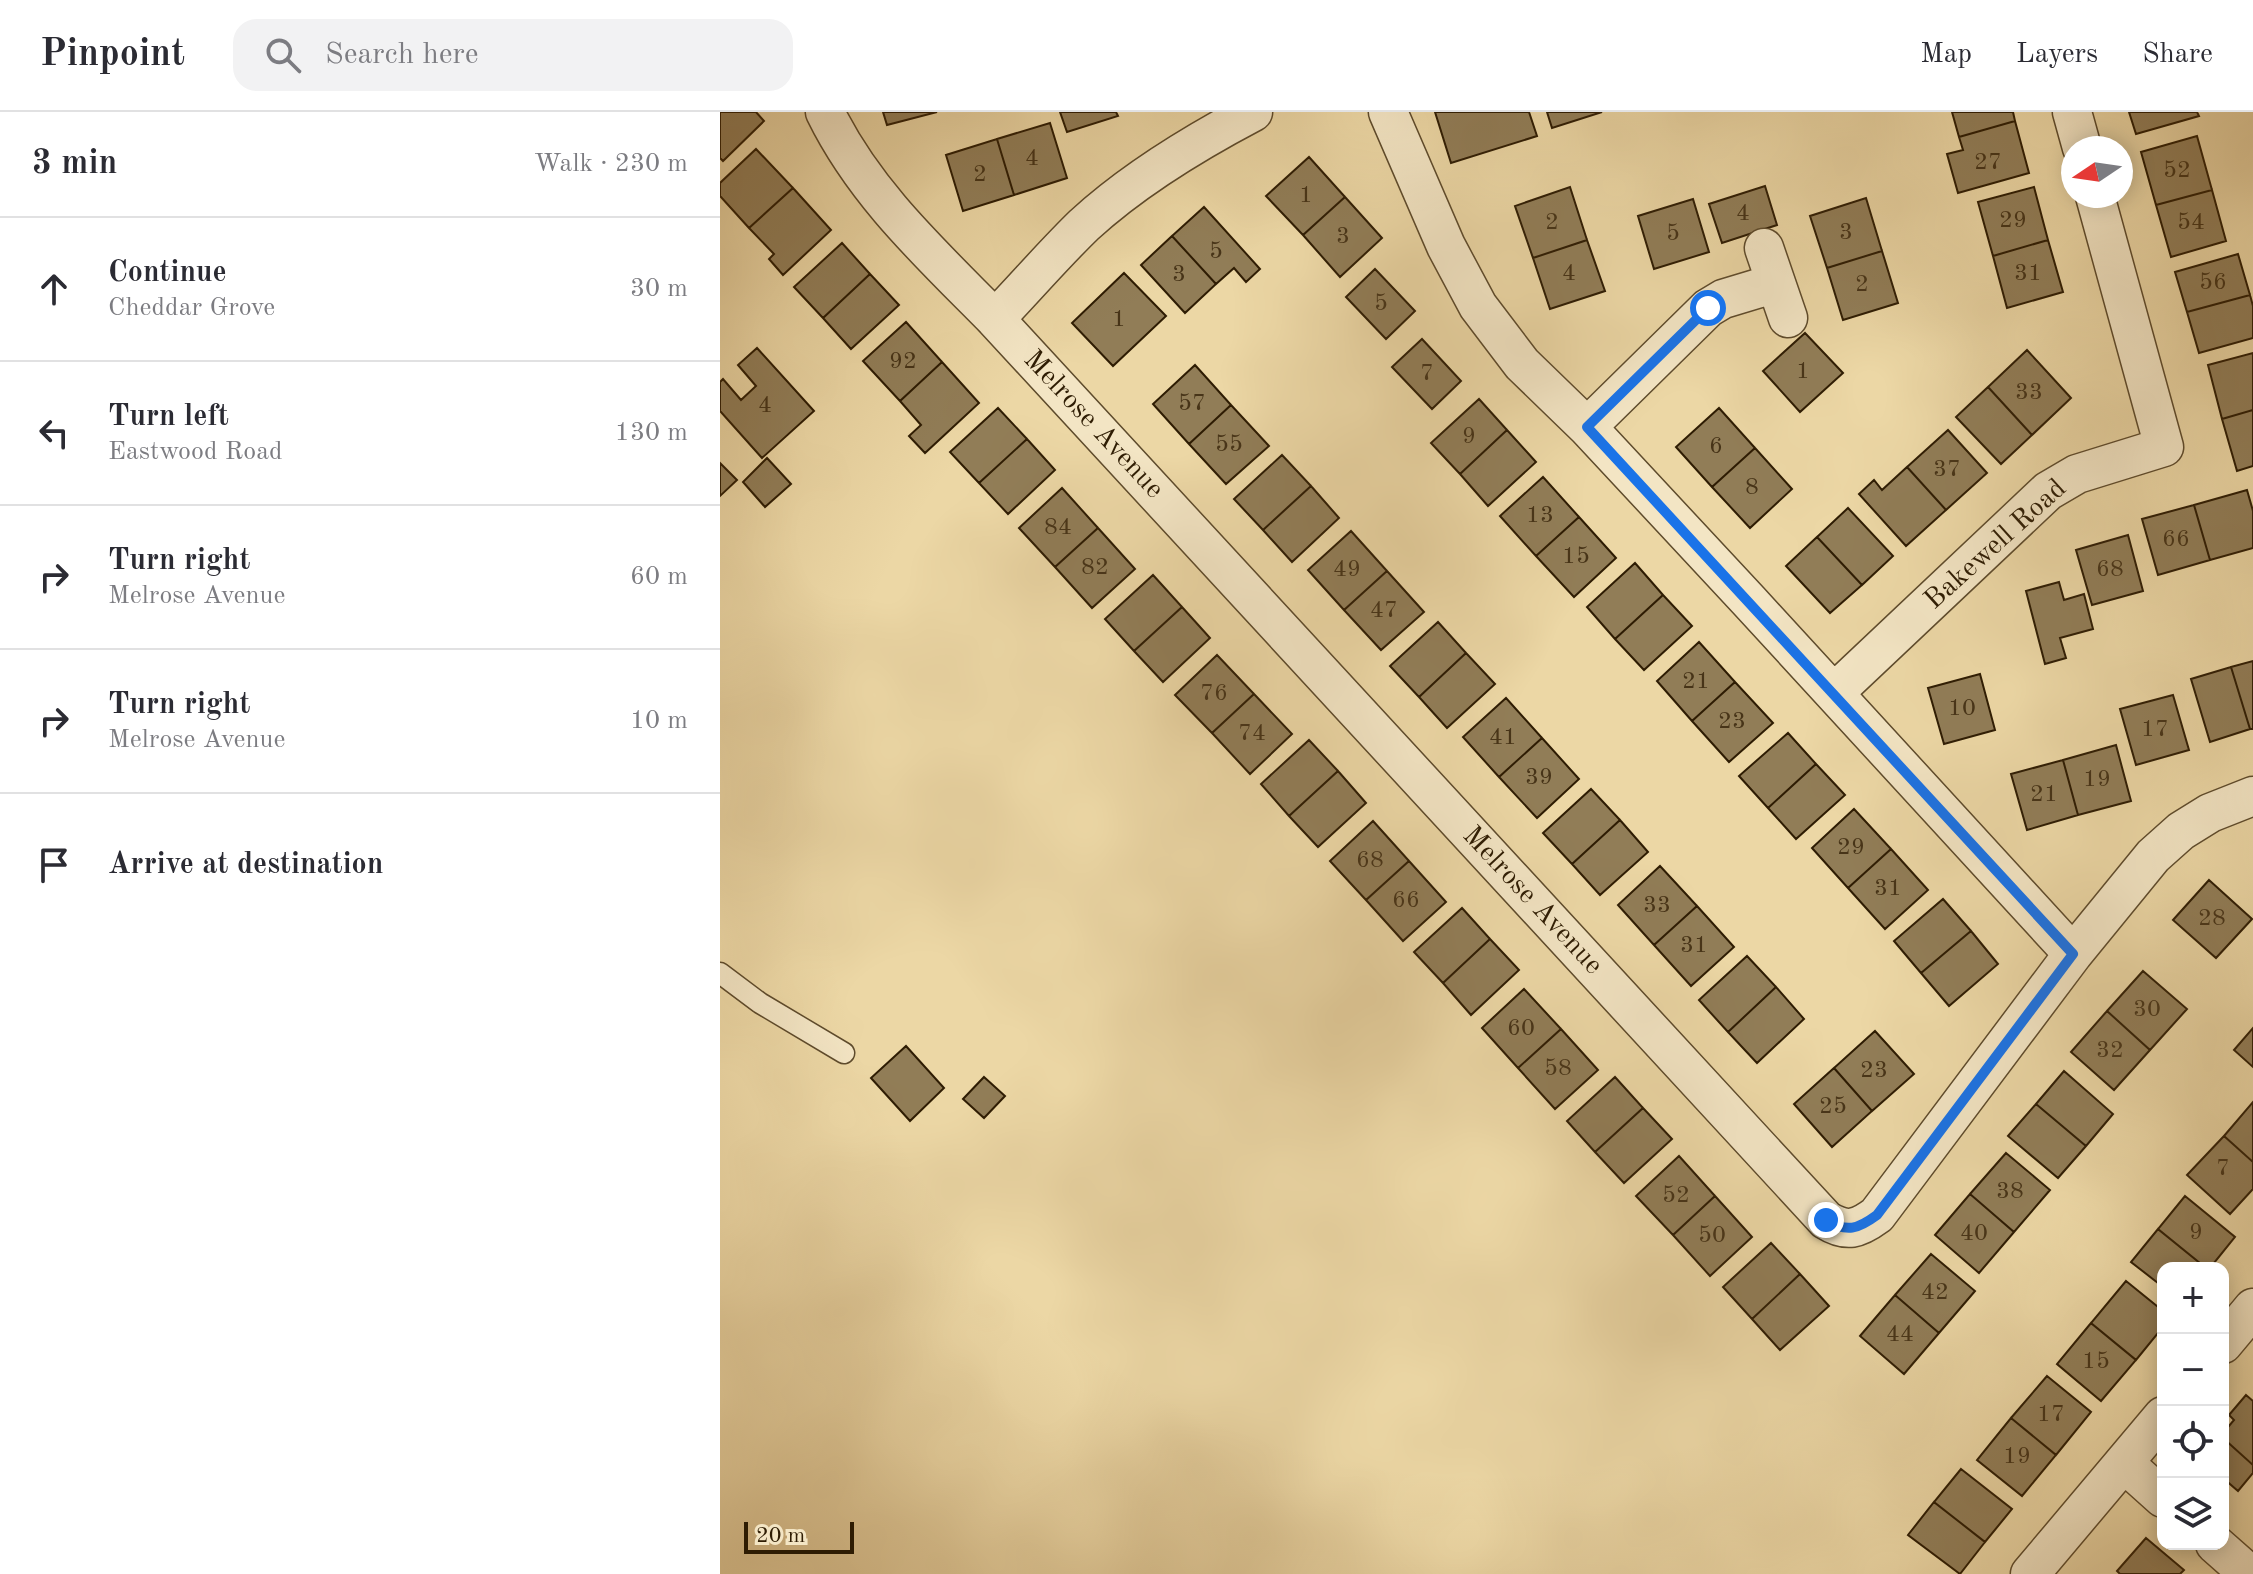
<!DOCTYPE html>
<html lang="en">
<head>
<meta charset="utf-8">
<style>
	:root { --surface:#fff; --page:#f2f2f3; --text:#2b2b33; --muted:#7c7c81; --line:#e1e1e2 }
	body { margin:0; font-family:"Old Standard TT",serif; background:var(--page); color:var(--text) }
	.controls { position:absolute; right:24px; bottom:24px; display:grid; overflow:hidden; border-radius:16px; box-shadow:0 4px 20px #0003 }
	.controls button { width:72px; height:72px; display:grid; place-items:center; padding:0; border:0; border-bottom:2px solid var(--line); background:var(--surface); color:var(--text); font:40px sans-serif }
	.compass { position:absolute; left:1341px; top:24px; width:72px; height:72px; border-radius:50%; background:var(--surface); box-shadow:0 4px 20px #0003; rotate:257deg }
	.scale { position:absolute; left:24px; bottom:20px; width:110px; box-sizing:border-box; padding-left:8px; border:4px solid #2e1c03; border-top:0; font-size:22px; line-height:28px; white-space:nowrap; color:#2e1c03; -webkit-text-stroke:6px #f3e5c4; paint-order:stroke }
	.stop { position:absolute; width:24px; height:24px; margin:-18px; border:6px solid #1a73e8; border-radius:50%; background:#fff }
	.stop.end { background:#1a73e8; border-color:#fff; box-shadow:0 2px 8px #0008 }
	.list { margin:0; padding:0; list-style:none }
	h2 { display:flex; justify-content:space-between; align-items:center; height:104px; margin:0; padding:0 32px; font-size:34px }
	h2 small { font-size:26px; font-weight:400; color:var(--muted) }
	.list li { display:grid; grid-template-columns:52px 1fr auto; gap:24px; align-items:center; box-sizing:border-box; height:144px; padding:0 32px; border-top:2px solid var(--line) }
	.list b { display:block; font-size:30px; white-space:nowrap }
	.list p { margin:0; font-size:26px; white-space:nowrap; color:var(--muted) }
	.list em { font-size:26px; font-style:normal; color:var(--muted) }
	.icon { flex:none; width:44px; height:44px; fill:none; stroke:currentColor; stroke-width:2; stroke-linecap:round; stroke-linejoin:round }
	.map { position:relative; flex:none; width:1533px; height:1462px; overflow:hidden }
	header { display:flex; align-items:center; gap:48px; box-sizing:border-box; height:112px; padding:0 40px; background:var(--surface); border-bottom:2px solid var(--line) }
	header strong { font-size:38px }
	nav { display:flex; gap:44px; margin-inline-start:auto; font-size:28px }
	.search { width:560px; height:72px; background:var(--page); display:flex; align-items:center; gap:20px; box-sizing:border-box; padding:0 28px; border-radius:24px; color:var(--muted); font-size:30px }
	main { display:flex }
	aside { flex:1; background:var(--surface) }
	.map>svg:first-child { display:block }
	.building { fill:#917d57; stroke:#2e1c03; stroke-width:2 }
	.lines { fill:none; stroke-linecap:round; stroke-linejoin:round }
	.service-casing { stroke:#5e4b2c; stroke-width:23 }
	.minor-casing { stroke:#5e4b2c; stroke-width:41 }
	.service { stroke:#f3e5c4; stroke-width:20 }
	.minor { stroke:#f3e5c4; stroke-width:38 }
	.route { stroke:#1a73e8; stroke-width:10 }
	.labels { text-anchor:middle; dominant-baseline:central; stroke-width:6; stroke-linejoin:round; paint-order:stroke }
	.number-label { font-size:24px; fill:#473418 }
	.street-label { font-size:28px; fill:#2e1c03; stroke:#f3e5c4 }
</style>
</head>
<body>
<header>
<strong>Pinpoint</strong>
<div class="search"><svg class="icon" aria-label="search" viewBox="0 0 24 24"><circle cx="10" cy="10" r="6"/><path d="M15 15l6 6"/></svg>Search here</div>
<nav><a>Map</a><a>Layers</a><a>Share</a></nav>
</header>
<main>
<aside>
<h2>3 min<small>Walk · 230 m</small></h2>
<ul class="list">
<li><svg class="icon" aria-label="ahead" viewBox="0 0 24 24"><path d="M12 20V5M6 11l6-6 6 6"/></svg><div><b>Continue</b><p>Cheddar Grove</p></div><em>30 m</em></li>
<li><svg class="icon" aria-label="left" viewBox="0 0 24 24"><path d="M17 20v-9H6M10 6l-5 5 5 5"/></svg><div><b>Turn left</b><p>Eastwood Road</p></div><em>130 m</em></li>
<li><svg class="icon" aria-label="right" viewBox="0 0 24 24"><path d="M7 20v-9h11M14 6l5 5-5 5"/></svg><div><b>Turn right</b><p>Melrose Avenue</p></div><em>60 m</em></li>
<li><svg class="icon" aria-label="right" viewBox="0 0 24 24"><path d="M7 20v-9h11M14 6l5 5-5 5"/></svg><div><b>Turn right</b><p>Melrose Avenue</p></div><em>10 m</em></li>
<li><svg class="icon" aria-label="arrive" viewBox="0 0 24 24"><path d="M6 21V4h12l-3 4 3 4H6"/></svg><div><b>Arrive at destination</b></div></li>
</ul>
</aside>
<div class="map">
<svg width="1533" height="1462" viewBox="0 0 1533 1462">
	<rect width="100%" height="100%" fill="#ecd7a5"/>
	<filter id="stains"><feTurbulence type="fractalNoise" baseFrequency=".0025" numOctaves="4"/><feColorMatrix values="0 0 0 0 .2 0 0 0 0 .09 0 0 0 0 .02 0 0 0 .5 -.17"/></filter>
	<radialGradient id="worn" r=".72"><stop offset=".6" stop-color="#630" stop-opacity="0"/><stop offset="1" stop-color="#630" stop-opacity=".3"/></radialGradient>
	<path class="building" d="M0,0H36L44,9L3,49L0,46Z
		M163,0H217L167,13Z
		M340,0H396L398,4L347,20Z
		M715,0H809L817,24L731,51Z
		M827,0H882L832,16Z
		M1232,0H1293L1295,9L1239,25Z
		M1409,0H1477L1479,4L1416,22Z
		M1295,9L1309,61L1238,81L1227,42L1243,38L1239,25Z
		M330,11L347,66L294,83L277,27Z
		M1477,24L1492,78L1436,93L1421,40Z
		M277,27L294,83L243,99L226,43Z
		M36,37L73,76L29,116L0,84V71Z
		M589,45L625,85L583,123L546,84Z
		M1045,74L1057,113L1002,131L989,92Z
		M850,75L867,128L813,146L795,94Z
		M1314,75L1328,128L1273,144L1258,90Z
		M73,76L111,118L63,163L49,147L54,142L29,116Z
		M1492,78L1506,129L1451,145L1436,93Z
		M625,85L662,126L620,165L583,123Z
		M1146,86L1162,139L1107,156L1090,104Z
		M973,87L989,140L934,157L918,104Z
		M484,95L540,157L526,170L514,156L496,172L452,124Z
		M452,124L496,172L465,201L421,153Z
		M867,128L885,179L830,197L813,146Z
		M1328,128L1343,180L1287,196L1273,144Z
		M122,131L150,162L103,206L74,175Z
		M1162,139L1178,191L1123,208L1107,156Z
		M1518,142L1530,183L1467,200L1455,160Z
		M655,157L695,199L666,227L626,185Z
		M404,161L446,204L393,254L352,211Z
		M150,162L179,193L131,237L103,206Z
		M1530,183L1533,194V226L1479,241L1467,200Z
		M186,210L222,250L180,289L143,249Z
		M1085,221L1123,261L1080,300L1043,259Z
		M702,227L741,269L712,297L672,255Z
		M37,236L94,299L42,346L0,299V270L3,267L21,288L36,274L18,253Z
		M1307,238L1351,286L1312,323L1268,275Z
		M1533,241V298L1502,307L1488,253Z
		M222,250L259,291L205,341L189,324L201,313L180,289Z
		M475,253L511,293L469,332L433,292Z
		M1268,275L1312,323L1281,352L1236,305Z
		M759,287L787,318L740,362L711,331Z
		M511,293L549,334L506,372L469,332Z
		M278,296L307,327L259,371L230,340Z
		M999,296L1035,336L992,375L956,335Z
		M1533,298V354L1517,359L1502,307Z
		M787,318L816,350L768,394L740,362Z
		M1228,318L1267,361L1226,398L1187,355Z
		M307,327L335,358L288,402L259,371Z
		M1035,336L1072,377L1030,416L992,375Z
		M562,343L591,374L543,418L514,387Z
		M47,346L71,372L45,395L23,370Z
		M0,351L17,368L0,384Z
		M1187,355L1226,398L1186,434L1139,382L1154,368L1162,378Z
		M823,365L859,405L816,444L780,404Z
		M591,374L619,406L572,450L543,418Z
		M342,376L378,416L335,455L299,416Z
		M1527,378L1533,399V436L1490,448L1474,393Z
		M1474,393L1490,448L1438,463L1422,407Z
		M1128,396L1173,444L1142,473L1097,425Z
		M859,405L896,446L854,485L816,444Z
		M378,416L415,457L372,496L335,455Z
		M631,419L667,459L624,498L588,458Z
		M1408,423L1423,479L1372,493L1356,438Z
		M1097,425L1142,473L1110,501L1066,454Z
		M915,451L943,483L895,527L867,495Z
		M667,459L704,500L661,538L624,498Z
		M433,463L462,495L414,539L385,507Z
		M1339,470L1344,488L1364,482L1373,517L1340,526L1346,546L1325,552L1306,479Z
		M943,483L972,514L924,558L895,527Z
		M462,495L490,526L443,570L414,539Z
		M718,510L746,541L699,585L670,554Z
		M979,530L1015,570L972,609L937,569Z
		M746,541L775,572L727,616L699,585Z
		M497,543L534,582L492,621L455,583Z
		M1533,549V617H1530L1511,555Z
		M1511,555L1530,617L1490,630L1471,567Z
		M1260,562L1275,618L1224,632L1208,576Z
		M1015,570L1053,611L1009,650L972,609Z
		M534,582L572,622L530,662L492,621Z
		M1453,583L1469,638L1416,653L1400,597Z
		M786,586L822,626L779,665L743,625Z
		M1068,621L1096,652L1048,696L1019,664Z
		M822,626L859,667L817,706L779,665Z
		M589,628L618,659L569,704L541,672Z
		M1396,633L1411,689L1358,703L1343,648Z
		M1343,648L1358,703L1307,718L1291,662Z
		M1096,652L1125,683L1076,727L1048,696Z
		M618,659L646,691L598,735L569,704Z
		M871,677L900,708L852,752L823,721Z
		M1134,697L1171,737L1128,776L1092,736Z
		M900,708L928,740L880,783L852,752Z
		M653,709L689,749L646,788L610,749Z
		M1171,737L1208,778L1165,817L1128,776Z
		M689,749L726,790L683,829L646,788Z
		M940,754L977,794L934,833L898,793Z
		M1489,768L1532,807L1496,846L1453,808Z
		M1223,787L1251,819L1201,861L1174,829Z
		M977,794L1014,835L971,874L934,833Z
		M742,796L770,827L723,871L694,840Z
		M1251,819L1278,852L1229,894L1201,861Z
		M770,827L799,858L751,903L723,871Z
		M1027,844L1056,875L1008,920L979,888Z
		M1423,859L1467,897L1430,938L1387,899Z
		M1056,875L1084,907L1037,951L1008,920Z
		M804,877L841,917L798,956L762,916Z
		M1387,899L1430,938L1394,978L1351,940Z
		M1533,916V955L1514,938Z
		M841,917L878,958L835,997L798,956Z
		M1155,919L1194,962L1152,999L1114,956Z
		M186,934L224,976L190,1009L151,966Z
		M1114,956L1152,999L1112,1035L1074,992Z
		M1344,959L1393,1002L1366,1034L1316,992Z
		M264,965L285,984L264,1006L243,987Z
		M895,965L923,996L875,1040L847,1009Z
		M1533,990V1050L1504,1024Z
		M1316,992L1366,1034L1338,1066L1288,1024Z
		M923,996L952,1027L904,1071L875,1040Z
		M1504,1024L1533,1050V1077L1510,1102L1467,1063Z
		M1286,1041L1330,1078L1294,1120L1250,1082Z
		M959,1044L995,1084L953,1123L916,1084Z
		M1250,1082L1294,1120L1259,1161L1215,1123Z
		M995,1084L1032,1125L990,1164L953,1123Z
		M1465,1084L1515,1125L1490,1156H1486L1438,1117Z
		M1438,1117L1486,1156H1443V1175L1411,1150Z
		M1051,1131L1080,1162L1032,1207L1003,1175Z
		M1211,1142L1255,1179L1219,1221L1175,1183Z
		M1080,1162L1109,1194L1060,1238L1032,1207Z
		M1406,1169L1443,1199V1215L1416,1248L1371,1211Z
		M1175,1183L1219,1221L1184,1262L1140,1224Z
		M1371,1211L1416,1248L1381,1289L1337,1252Z
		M1327,1264L1371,1300L1336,1343L1291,1306Z
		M1526,1283L1533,1289V1353L1503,1326V1321L1514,1308L1509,1303Z
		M1291,1306L1336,1343L1302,1384L1257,1348Z
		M1503,1326L1533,1353V1361L1518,1379L1503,1366Z
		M1241,1357L1292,1397L1265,1430L1214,1390Z
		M1214,1390L1265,1430L1240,1462L1188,1423Z
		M1426,1426L1464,1458L1460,1462H1400L1397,1459Z"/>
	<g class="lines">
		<defs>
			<path id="service" d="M0,861L40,891L124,941"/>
			<path id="minor" d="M105,0C145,82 211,142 275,207L1106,1108C1127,1121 1138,1117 1157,1103L1353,842L1433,744L1461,719L1490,701L1533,684
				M668,0L726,134L758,194L802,252L867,315L1029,489L1353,842
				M1352,0L1362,36
				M1044,136L1068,206
				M275,207C305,176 333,143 364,113C413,68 474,31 533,0
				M867,315L988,196L1003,187L1056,171
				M1114,581L1328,379L1357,362L1444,335L1375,84
				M1503,1232L1533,1196
				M1404,1351L1443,1386
				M1495,1432L1529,1462
				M1310,1462L1443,1304"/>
		</defs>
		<use href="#service" class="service-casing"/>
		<use href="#minor" class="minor-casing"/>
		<use href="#service" class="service"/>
		<use href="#minor" class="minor"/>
	</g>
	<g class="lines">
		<path class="route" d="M988,196L867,315L1353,842L1157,1103C1138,1117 1127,1121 1106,1108"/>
	</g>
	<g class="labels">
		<g class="number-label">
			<text x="312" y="47">4</text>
			<text x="1268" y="51">27</text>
			<text x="1457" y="59">52</text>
			<text x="260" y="63">2</text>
			<text x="586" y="84">1</text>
			<text x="1023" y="102">4</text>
			<text x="1293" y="109">29</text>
			<text x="832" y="111">2</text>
			<text x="1471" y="111">54</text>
			<text x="1126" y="121">3</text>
			<text x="953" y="122">5</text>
			<text x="623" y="125">3</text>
			<text x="496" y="140">5</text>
			<text x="849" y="162">4</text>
			<text x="1308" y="162">31</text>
			<text x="459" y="163">3</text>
			<text x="1493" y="171">56</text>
			<text x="1142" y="173">2</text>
			<text x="661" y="192">5</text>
			<text x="399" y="208">1</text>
			<text x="183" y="250">92</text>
			<text x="1083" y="260">1</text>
			<text x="707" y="262">7</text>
			<text x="1309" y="281">33</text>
			<text x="472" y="292">57</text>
			<text x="45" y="294">4</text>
			<text x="749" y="325">9</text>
			<text x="509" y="333">55</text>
			<text x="996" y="335">6</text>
			<text x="1227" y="358">37</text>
			<text x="1032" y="376">8</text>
			<text x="820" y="404">13</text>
			<text x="338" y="416">84</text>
			<text x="1456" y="428">66</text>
			<text x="856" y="445">15</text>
			<text x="375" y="456">82</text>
			<text x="627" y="458">49</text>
			<text x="1390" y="458">68</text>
			<text x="664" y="499">47</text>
			<text x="976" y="570">21</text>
			<text x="494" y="582">76</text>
			<text x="1242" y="597">10</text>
			<text x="1012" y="610">23</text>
			<text x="1435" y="618">17</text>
			<text x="532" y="622">74</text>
			<text x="783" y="626">41</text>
			<text x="819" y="666">39</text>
			<text x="1377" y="668">19</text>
			<text x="1324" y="683">21</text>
			<text x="1131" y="736">29</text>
			<text x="650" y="749">68</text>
			<text x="1168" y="777">31</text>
			<text x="686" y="789">66</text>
			<text x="937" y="794">33</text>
			<text x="1492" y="807">28</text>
			<text x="974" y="834">31</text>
			<text x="1427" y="898">30</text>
			<text x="801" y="917">60</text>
			<text x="1390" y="939">32</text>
			<text x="838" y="957">58</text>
			<text x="1154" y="959">23</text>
			<text x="1113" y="995">25</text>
			<text x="1503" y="1057">7</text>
			<text x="1290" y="1080">38</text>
			<text x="956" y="1084">52</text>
			<text x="1476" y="1121">9</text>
			<text x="1254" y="1122">40</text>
			<text x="992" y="1124">50</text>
			<text x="1215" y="1181">42</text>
			<text x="1180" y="1223">44</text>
			<text x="1376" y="1250">15</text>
			<text x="1331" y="1303">17</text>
			<text x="1297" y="1345">19</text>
		</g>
		<g class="street-label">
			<text transform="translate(373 313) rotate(47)">Melrose Avenue</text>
			<text transform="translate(1276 433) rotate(-42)">Bakewell Road</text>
			<text transform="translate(812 789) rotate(47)">Melrose Avenue</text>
		</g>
	</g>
	<rect width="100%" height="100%" filter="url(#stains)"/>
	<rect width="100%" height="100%" fill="url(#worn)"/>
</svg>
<div class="controls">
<button>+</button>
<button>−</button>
<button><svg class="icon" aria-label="locate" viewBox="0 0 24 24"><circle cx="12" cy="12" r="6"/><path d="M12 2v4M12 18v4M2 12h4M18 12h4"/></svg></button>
<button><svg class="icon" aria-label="layers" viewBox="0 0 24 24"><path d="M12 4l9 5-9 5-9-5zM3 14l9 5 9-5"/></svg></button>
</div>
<svg class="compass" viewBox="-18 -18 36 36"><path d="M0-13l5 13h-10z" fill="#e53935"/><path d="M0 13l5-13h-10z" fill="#7c7c81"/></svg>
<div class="scale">20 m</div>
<div class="stop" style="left:988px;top:196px"></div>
<div class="stop end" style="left:1106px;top:1108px"></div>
</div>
</main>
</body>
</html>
